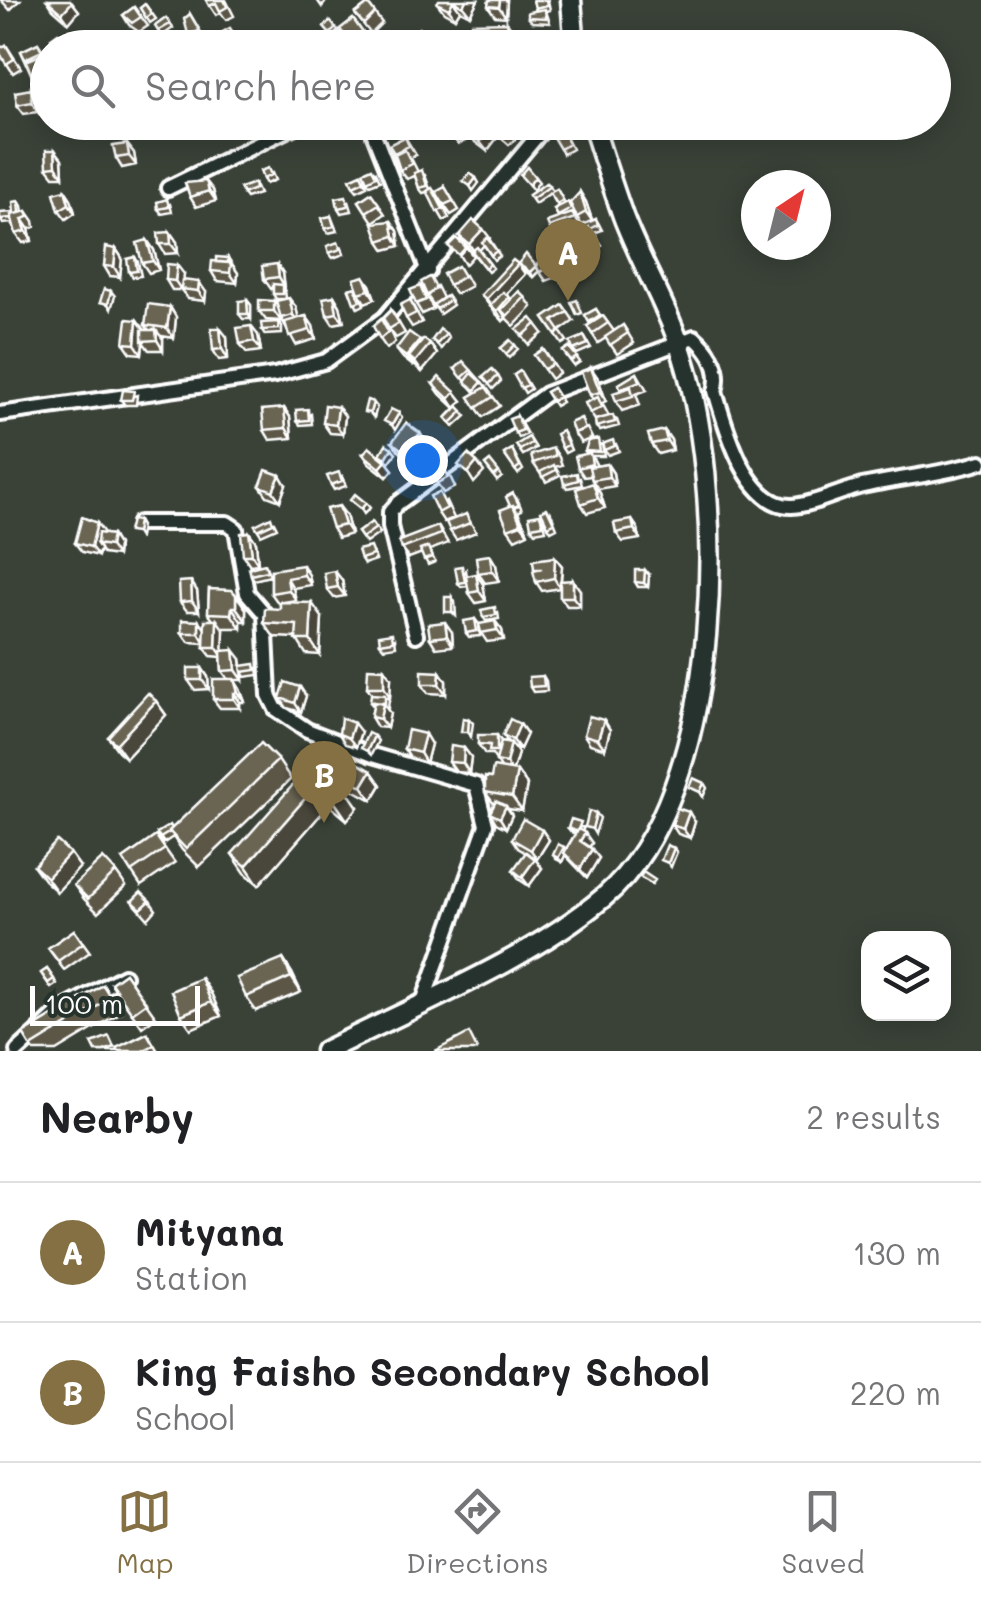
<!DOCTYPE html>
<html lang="en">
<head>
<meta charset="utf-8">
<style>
	:root { --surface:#fff; --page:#f6f6f6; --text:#202124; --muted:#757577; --line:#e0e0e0; --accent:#847042 }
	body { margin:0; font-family:Mali,sans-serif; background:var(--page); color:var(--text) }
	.controls { position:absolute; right:30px; bottom:30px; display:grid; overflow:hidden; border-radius:20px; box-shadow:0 5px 25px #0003 }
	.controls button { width:90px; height:90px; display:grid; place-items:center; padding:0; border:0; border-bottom:2px solid var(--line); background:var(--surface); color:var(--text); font:50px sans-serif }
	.compass { position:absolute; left:741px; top:170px; width:90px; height:90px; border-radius:50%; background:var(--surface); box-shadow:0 5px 25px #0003; rotate:35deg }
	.scale { position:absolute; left:30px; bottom:25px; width:170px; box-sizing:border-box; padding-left:10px; border:5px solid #fff; border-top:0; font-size:28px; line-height:35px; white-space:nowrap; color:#fff; -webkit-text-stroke:8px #26332d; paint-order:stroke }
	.you { position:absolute; left:422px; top:460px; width:35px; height:35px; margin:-25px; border:8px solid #fff; border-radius:50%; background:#1a73e8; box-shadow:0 0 0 15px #1a73e833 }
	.badge { display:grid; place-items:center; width:65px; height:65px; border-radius:50%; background:var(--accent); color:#fff; font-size:32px; font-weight:700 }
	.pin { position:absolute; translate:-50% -82px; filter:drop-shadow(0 2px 5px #0008) }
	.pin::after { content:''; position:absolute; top:52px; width:35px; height:30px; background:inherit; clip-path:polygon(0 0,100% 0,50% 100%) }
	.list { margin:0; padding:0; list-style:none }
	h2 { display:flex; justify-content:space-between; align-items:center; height:130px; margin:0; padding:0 40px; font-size:42px }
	h2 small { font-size:32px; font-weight:400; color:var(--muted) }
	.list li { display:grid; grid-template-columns:65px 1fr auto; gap:30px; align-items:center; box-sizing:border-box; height:140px; padding:0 40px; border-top:2px solid var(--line) }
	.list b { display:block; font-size:38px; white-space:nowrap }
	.list p { margin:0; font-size:32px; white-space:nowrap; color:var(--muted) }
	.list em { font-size:32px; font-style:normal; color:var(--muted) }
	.icon { flex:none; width:55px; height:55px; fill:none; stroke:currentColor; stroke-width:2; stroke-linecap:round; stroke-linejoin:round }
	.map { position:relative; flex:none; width:981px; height:1051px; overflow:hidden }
	.search { position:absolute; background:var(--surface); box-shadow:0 5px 25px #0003; left:30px; right:30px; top:30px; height:110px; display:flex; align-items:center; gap:25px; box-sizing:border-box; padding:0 35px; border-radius:55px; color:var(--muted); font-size:38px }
	.sheet { height:410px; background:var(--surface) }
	nav { display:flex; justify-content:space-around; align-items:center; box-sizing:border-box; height:140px; border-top:2px solid var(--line); background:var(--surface); font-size:28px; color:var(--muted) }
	nav a { display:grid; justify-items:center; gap:5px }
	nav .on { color:var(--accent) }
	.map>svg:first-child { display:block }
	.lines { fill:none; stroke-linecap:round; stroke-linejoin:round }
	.street-casing { stroke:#fff; stroke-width:20 }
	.secondary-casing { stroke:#fff; stroke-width:25 }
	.street { stroke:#26332d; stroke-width:12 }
	.secondary { stroke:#26332d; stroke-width:18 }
	.wall { fill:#5b5747; stroke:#fff; stroke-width:2.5 }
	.shaded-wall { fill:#4a473a; stroke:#fff; stroke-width:2.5 }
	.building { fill:#6a6553; stroke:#fff; stroke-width:2.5 }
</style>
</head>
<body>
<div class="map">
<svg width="981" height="1051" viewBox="0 0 981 1051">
	<rect width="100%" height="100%" fill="#3a4238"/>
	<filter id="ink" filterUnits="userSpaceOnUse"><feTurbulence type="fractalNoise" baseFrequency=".01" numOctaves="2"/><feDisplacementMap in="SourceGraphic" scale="20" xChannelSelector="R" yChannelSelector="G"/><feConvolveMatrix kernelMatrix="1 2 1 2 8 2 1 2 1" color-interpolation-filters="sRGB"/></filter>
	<g filter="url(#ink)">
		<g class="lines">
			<defs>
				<path id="street" d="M369,122L428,271
					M168,188L303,122
					M0,414L275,375L326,361L385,318L549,122
					M139,523H227L236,529L247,593L265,614L269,695L276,709L307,730L372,755L476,785L486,825L423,1002
					M416,635L390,526V512L397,504L546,394L694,337C710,351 722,369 715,391C725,425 746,507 792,506C816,505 843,489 867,485C906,477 943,474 981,462
					M17,1051L63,1009L124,976"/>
				<path id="secondary" d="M571,0L575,48
					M325,1051C413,1007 530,960 604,897C727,792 729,484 678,341C663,298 639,259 623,216C612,185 602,154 592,122"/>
			</defs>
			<use href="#street" class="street-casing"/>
			<use href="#secondary" class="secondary-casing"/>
			<use href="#street" class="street"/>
			<use href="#secondary" class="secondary"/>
		</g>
		<path class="wall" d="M1,0H20L10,10Z
			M47,0L72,2L79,11L69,23L53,9Z
			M206,0H226L234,16L226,20L221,13L216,15Z
			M478,0L470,15L460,10L455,18L444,12L437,3Z
			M489,0H507L506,17L495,16L488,6Z
			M533,0H548L550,10L546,11L550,23L532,22L528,17L536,10Z
			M145,4L156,19L150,23L140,8Z
			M368,4L382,23L371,34L355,14Z
			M134,7L148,26L139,32L129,25L123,15Z
			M190,14L203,36L191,39L188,34Z
			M166,18L173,28L162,36L155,26Z
			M353,19L370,42L364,48H354L340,29Z
			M330,21L346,40L339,48H333L328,41L332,37L324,27Z
			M514,32V42L479,43L472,33Z
			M524,38L545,41L548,48H528Z
			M38,43L48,58V81L38,85L32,76L21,51Z
			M6,45L21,68L13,73L0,53Z
			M38,98V112L24,114L17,105Z
			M135,122H151L147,124L152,133L139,138L136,133Z
			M393,122H411L413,125L401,133Z
			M546,122H561L568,136L566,137L572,149L563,154Z
			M492,125H513L520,135L509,145L498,135Z
			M459,127L465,141L458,144L454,139Z
			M490,129L497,138L487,151L475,142L468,132Z
			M405,137L416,155L411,158L418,172L425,175L430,189L432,188L439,198L449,218L444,221L427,192L423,193L419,188L415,176L407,179L400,170L389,145Z
			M127,144L134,153L136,165L122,168L116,158Z
			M55,150L62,159L63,176H54L47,167Z
			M376,172L380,181L370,185L367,181Z
			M272,173L275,180L266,184L263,179Z
			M364,179L367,186L357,191L353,186Z
			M254,183L259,194L246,198L243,194Z
			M546,183L553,191L535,204L529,195Z
			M445,187L459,210L451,215L444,205Z
			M557,189L565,203L571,206L575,213L573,214L580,226L582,225L577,217L580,192L586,202L592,221L596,219L599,224L602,230L594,233L602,245L590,255L578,239L570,242L565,233L556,237L549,227L559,218L554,209L558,206L550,193Z
			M65,190L71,199L75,213L66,219L59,210Z
			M213,190L216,201L196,207L190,197Z
			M371,193L385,214L373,222L359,201Z
			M19,201L22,206L23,212L27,211L34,221L35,227L29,229L32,241L23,243L16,234L13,223L3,224L0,219L14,214Z
			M349,201L352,211L341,213L338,208Z
			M170,204L172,212L162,214L158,209Z
			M331,216L337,231L328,233L325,229Z
			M391,221L398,231L400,246L385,250L379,241Z
			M483,229L500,256L494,260L484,245L479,250L493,268L488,272L459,236Z
			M170,232L177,242L178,253L165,254L159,244Z
			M147,240L154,250L159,270L149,273L142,263Z
			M342,247L344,254L333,258L329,253Z
			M568,248L583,250L586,254L579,261Z
			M116,249L122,258L120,277L110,276L104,266Z
			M560,255L574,281L565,286L559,276L546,281L539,271L533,277L521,268L518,264L538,269Z
			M135,257L138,262L141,276L133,277L129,272Z
			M228,258L238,273L237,283L217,281L211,271L216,262Z
			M277,264L283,273L286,298L296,307L298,318L306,316L313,326L316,339L296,345L281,318V321L266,320L259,311L274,301L277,305L283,299H276L273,294V288L271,289L264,279Z
			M184,274L183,280L206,292L205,301L188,299L182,290H172L166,280Z
			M525,274L506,294L511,299L525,297L532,307L514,326L506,318L503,321L497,315L481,295Z
			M465,275L471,286L456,294L449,285Z
			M370,285L375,299L365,303L360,294L364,305L358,308L349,289Z
			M420,286L427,296L433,309L422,314L416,304Z
			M437,286L443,298L436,303L447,296L453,305L440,314L427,296Z
			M334,296L340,306L344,322L333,324L327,315Z
			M247,300L251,305V319H243L239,314Z
			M410,300L422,322L412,327L406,318Z
			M563,305L574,321L560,331L567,341L562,344L544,318Z
			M170,307L176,317L174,338L161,336L163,339V350H149L143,342L142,354L131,353L124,343L137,320L144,330H149L145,325Z
			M596,309L601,317L603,316L614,331L623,325L634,343L617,354L606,338L598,343L587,326L590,324L585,315Z
			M391,310L405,333L396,338L389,329Z
			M278,322L282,326V334L265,335L262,330Z
			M536,324L543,333L529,345L517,329Z
			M388,328L395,342L387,349L380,339Z
			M258,335L261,351L247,353L240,344Z
			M584,336L591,348L577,354L573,350Z
			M227,337L228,359L219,360L213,350Z
			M421,343L430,344L437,354L422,372L414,365L413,366L403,358L396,349Z
			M515,345L518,349L509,358L501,348Z
			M569,347L580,362L574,366L563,351Z
			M543,349L559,373L551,379L534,355Z
			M591,368L598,378L606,401L602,403L609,416L617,420L619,426L600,431L596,427L595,420L590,413L593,399L590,395Z
			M455,369L471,370L486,387L500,406L483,417L469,397L476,393Z
			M520,371L531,389L525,393L514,375Z
			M637,373L647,390L636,394L640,405L622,411L616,401L621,390L619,384Z
			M498,376L501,381L493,389L483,377Z
			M433,384L455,392L462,401L458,406L466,416L454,427L446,418L455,408L440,394Z
			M553,388L562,402L555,406L546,392Z
			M137,395L136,405H125L121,400Z
			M338,407L345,416L343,434L330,433L323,423Z
			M284,408L290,417L292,438L270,440L264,430Z
			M311,414L312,424L300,425L297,421Z
			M517,416L527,434L519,438L515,433Z
			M587,428L592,438L581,443L574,433Z
			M664,430L671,440L673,450L658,454L651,444Z
			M420,433L426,443L412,462L399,451L392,442Z
			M565,436L571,450L565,453L562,448Z
			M529,437L536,448L523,455L516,445Z
			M602,444L604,456H592L597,466L607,464L613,473L615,486L598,489L592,480L591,476L584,477L578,468L587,453L585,451Z
			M616,444L619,451L608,455L604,450Z
			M392,448L396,453L389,463L384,459L393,470L387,477L369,463L363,454L383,458L380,454Z
			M553,448L559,457L562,465L555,467L560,475L546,482L533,463Z
			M512,449L523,470L518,474L504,454Z
			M490,461L502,477L497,481L485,465Z
			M449,474L455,487L443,493L437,483Z
			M342,476L346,486L334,490L331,485Z
			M580,478L582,485L567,488L564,484Z
			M593,483L600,493L605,508L587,513L581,504Z
			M286,485L280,501L267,496L260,486Z
			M517,498L522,510L518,512L528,533L515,539L508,529L510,506Z
			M446,501L454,518L444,522L438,513Z
			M551,513L557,528L551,531L548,526Z
			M466,514L476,532L456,540L450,531Z
			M346,515L351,534L338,538L332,528Z
			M543,518L546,530L535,532L531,527Z
			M632,520L638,529L640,539L623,542L616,533Z
			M274,522L277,528L261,535L255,525Z
			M372,522L380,533L366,543L358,532Z
			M438,526L448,543L430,550L435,562L428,565L422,553L409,558L402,549Z
			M249,532L256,542L258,564L250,565L243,555Z
			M104,533V534L112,535L118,545L117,556L103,554L100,549L98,556L82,552L75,543Z
			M373,552L376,560L364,564L361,559Z
			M490,555L496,565L499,581L485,583L478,573Z
			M555,557L562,566L561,581L580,590V606H567L560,597V588L542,591L536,582L534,569Z
			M265,564L270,576L254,580L251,575Z
			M271,570L309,575L311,585L293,588L296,600L284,602L322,617L320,655L306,654L296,638L274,637L264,623L280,609V602L278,603L271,593Z
			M466,570L467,576L483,584L486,601L476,603L469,593L468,586L461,587L458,583Z
			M649,575L648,587H638L635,582Z
			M342,580L345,596L334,598L327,589Z
			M209,589L246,609V621H241V628H222L224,630L223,650L241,659L242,666L258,668L259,675L245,677L242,672L243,680H234L240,689L245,702H240V708H220L213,699L228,679L222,671L221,657L211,656L204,647V643L189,642L182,633L205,629L213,620L208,613Z
			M197,591L199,611H187L180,602Z
			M498,612L499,619L486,621L483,617Z
			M475,619L479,624L480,636L469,637L466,633Z
			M495,621L502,630L504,640L487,642L481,633Z
			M452,632L453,646L436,648L430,638Z
			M395,638L396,646L384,648L380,643Z
			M202,668L208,677L209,689L195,690L188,680Z
			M384,669L391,678L390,697H387L389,700L388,708H386L390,713L387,728L377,727L371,717L373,706L370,702L372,694L367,687Z
			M440,672L446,681V694L428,693L422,684Z
			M543,676L546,681L547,691L533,692L530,687Z
			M300,687L306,696L301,712L287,708L280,698Z
			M156,701L166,715L126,758L118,751L108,737Z
			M604,720L610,730L605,749L590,744L584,735Z
			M520,724L527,734L520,749L513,746L518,753L513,770L517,771L527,785L522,811L508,809L512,815L506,828L496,823L490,813L494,804L485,792L491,778L501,768L492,754H485L478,744L497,735L501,741L508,742L503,735Z
			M361,732L356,747L345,744L339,734Z
			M431,744L426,763L410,758L404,749Z
			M464,748L471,757L469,773L456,772L449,762Z
			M278,760L291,779L199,867L182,850L173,837L164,843L157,833L172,828Z
			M321,763L371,771L381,785L372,800L337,781L358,807L347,820L329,805L259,885L245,873L232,854L328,773Z
			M695,822L690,838L678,834L672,825Z
			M584,827L582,832L592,843L589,847L599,858L587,878L565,855L562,862L556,859L553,855L566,849L575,834L571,832L568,828Z
			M542,830L549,840L537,859L528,854L535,859L542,868L529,886L520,880L513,870L526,853L518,848L512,839Z
			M156,836L175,863L141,886L123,859Z
			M70,853L80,867L57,892L44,880L34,866Z
			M116,872L126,886L98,913L84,899L74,885Z
			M132,901H150L156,910L148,919Z
			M74,930L90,952L64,970L48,948Z
			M283,959L292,973L301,992L256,1011L246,997Z
			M47,969L57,984L51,988L41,973Z
			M125,973L156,1017L142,1027L111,983Z
			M103,985L121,1012L57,1051H34L23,1034Z
			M211,993L221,1016L191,1029L181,1015Z
			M147,1033L158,1051H96L92,1043L117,1048Z"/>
		<path class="shaded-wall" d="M317,0H327L322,7Z
			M466,0H478L470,15L463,6Z
			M500,0H507L506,17L499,7Z
			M453,1L460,10L455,18L449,9Z
			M72,2L79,11L69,23L62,13Z
			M507,22L514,32V42L508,32Z
			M432,37L439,46L426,48L425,46Z
			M31,89L38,98V112L32,102Z
			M525,122H532L522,134L519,130Z
			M490,129L497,138L487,151L480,142Z
			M127,144L134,153L136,165L129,156Z
			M55,150L62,159L63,176L56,166Z
			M535,177L539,182L533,190L529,185Z
			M476,178L479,183L473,191L470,186Z
			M206,181L213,190L216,201L209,191Z
			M65,190L71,199L75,213L69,204Z
			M580,192L586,202L593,222L586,212Z
			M22,219L29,229L32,241L26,231Z
			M391,221L398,231L400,246L394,236Z
			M483,229L490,238L476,254L469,244Z
			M170,232L177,242L178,253L171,244Z
			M147,240L154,250L159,270L153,261Z
			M466,247L473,256L465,265L459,255Z
			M116,249L122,258L120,277L114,267Z
			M228,258L238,273L237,283L230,273L227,265Z
			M277,264L283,273L285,287L279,277Z
			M518,264L525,274L493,309L486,299Z
			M177,265L184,274L182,291L175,281Z
			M536,266L539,271L533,277L530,272Z
			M364,276L370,285L375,299L369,290Z
			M199,282L206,292L205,301L198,291Z
			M111,291L115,296L111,309L108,304Z
			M334,296L340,306L344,322L337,313Z
			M509,297L516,307L501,310L506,318L503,321L497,311Z
			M289,298L296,307L300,324L293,315Z
			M247,300L251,305V319L248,314Z
			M274,301L281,310V321L274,311Z
			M170,307L176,317L174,338L167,328Z
			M306,316L313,326L316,339L310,330Z
			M137,320L144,329L142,354L135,344Z
			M251,326L258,335L261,351L254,341Z
			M220,328L227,337L228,359L222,349Z
			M156,330L163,339V350L157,340Z
			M446,334L449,338L441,349L437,344Z
			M420,340L426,349L430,344L437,354L422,372L415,362L409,357L414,365L413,366L406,357Z
			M591,368L598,378L606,401L600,392Z
			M482,382L486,387L478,395L475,390Z
			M455,392L462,401L455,408L449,399Z
			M373,402L377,407L374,418L370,413Z
			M338,407L345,416L343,434L336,425Z
			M284,408L290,417L292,438L286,428Z
			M399,413L402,418L395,430L392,425Z
			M664,430L671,440L673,450L667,441Z
			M420,433L426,443L412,462L405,452Z
			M392,448L396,453L389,463L386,458Z
			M386,461L393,470L387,477L380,468Z
			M477,462L484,472L474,483L468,473Z
			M607,464L613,473L615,486L609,477Z
			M280,475L286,485L280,501L273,491Z
			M593,483L600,493L605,508L598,498Z
			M366,503L370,508L364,514L361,509Z
			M513,505L519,514L528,533L521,524Z
			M339,506L346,515L351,534L345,525Z
			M632,520L638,529L640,539L634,529Z
			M138,521L141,526L139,538L136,533Z
			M97,523L104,533L101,545L97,544L100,549L98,556L91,547Z
			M249,532L256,542L258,564L252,555Z
			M112,535L118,545L117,556L110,546Z
			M490,555L496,565L499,581L492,571Z
			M555,557L562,566L560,588L554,578Z
			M303,565L309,575L311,585L304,575Z
			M645,570L649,575L648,587L644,583Z
			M335,571L342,580L345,596L338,587Z
			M476,574L483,584L486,601L479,591Z
			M287,578L293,588L296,600L289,590Z
			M573,580L580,590V606L573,597Z
			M191,581L197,591L199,611L192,601Z
			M236,595L246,609V621L236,607Z
			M452,597L455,602L456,616L452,612Z
			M312,603L322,617L320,655L310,640Z
			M232,607L241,621V628L231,614Z
			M217,620L224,630L223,657L216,647Z
			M199,621L206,630L205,643L199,633Z
			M495,621L502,630L504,640L497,630Z
			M445,622L452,632L453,646L447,636Z
			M234,650L241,659L243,680L236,670Z
			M202,668L208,677L209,689L202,680Z
			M384,669L391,678L390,697L384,687Z
			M440,672L446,681V694L439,684Z
			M234,679L240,689L245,702L238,693Z
			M300,687L306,696L301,712L295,703Z
			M234,693L240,702V708L234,699Z
			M156,701L166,715L126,758L116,744Z
			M383,704L390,713L387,728L380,719Z
			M469,719L473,723L471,737L468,732Z
			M604,720L610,730L605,749L598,739Z
			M354,723L361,732L356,747L349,738Z
			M520,724L527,734L520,749L513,740Z
			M425,734L431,744L426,763L420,753Z
			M374,736L378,741L371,755L367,751Z
			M511,743L518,753L512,773L506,763Z
			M464,748L471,757L469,773L463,763Z
			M371,771L381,785L372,800L362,786Z
			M517,771L527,785L522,811L512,797Z
			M704,783L707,788L703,797L700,792Z
			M316,786L329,805L259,885L246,866Z
			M345,788L358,807L347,820L334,801Z
			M506,806L512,815L506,828L500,818Z
			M689,812L695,822L690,838L683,829Z
			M596,813L600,818L595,834L592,829Z
			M542,830L549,840L537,859L531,850Z
			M585,833L592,843L587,851L580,841Z
			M564,847L567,851L562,862L558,858Z
			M674,848L677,852L671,867L668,863Z
			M592,849L599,858L587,878L580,869Z
			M70,853L80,867L57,892L47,878Z
			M535,859L542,868L529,886L522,877Z
			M283,959L292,973L301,992L291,977Z
			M201,978L211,993L221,1016L211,1002Z"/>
		<path class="building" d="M47,0H70L72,2L62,13Z
			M206,0H224L227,7L220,11L216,3L209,6Z
			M439,0H466L463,6L453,1L449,9L437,3Z
			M489,0H500L499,7L488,6Z
			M533,0H546L547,5L535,8Z
			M145,4L152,14L146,18L140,8Z
			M368,4L375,13L364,24L355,14Z
			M134,7L141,17L132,23L123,15Z
			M545,9L546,18L528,17V12Z
			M190,14L200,31L188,34L184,19Z
			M166,18L170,24L158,31L155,26Z
			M353,19L363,33L351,44L340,29Z
			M330,21L336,28L330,34L324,27Z
			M507,22L508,32L472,33V23Z
			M230,28L241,44L236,48H231L221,33Z
			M419,28L432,37L425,46L413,36Z
			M338,31L343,35L332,46L328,41Z
			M539,32L543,41L528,47L524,38Z
			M58,33L68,46L66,48H58L51,38Z
			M83,39L85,47L70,48L69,42Z
			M406,40L415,47V48H400Z
			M38,43L42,51L25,59L21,51Z
			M6,45L14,59L6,64L0,53V48Z
			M43,54L48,68L32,76L26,61Z
			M31,89L32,102L17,105L15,92Z
			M140,122H146L148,128L136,133L132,126Z
			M393,122H406L398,129Z
			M476,122H482L490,129L480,142L468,132Z
			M494,122H510L513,125L503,136L492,125Z
			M516,122H525L519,130Z
			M546,122H559L561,127L550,132Z
			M456,123L461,136L454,139L449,125Z
			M564,134L569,144L560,149L554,139Z
			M405,137L409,146L394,153L389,145Z
			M127,144L129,156L116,158L113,146Z
			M46,150H55L56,166L47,167Z
			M405,150L412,164L400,170L395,155Z
			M527,167L535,177L529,185L520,175Z
			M268,168L271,175L263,179L260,171Z
			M372,168L376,176L367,181L363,172Z
			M422,170L427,186L419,188L414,173Z
			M470,173L476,178L470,186L463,181Z
			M361,174L364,181L353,186L350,179Z
			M206,181L209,191L190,197L185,183Z
			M254,183L255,189L243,194L240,188Z
			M546,183L550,186L532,199L529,195Z
			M445,187L453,201L444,205L436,192Z
			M432,188L443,209L437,212L427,191Z
			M557,189L563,200L557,204L550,193Z
			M65,190L69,204L59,210L54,193Z
			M580,192L586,212L577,217L570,203Z
			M371,193L379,204L366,212L359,201Z
			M346,196L348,206L338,208L336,198Z
			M167,199L169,207L158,209L157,202Z
			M19,201L20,213L14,214L13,202Z
			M568,202L571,209L558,216L554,209Z
			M27,211L29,217L22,219L26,231L16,234L11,215Z
			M12,212V218L0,219V213Z
			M572,213L575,218L549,227L547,222Z
			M331,216L334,226L325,229L322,218Z
			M596,219L598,225L590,229L589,227L582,232L580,226Z
			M473,220L483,229L469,244L459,236Z
			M391,221L394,236L379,241L373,223Z
			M577,225L580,232L567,237L564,230Z
			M589,227L596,236L583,246L576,236Z
			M170,232L171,244H159L158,233Z
			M456,238L466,247L459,255L448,246Z
			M487,238L497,251L491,255L482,242Z
			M147,240L153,261L142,263L137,243Z
			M338,242L341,249L329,253L327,246Z
			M575,242L583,250L576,256L568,248Z
			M106,247L116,249L114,267L104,266Z
			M477,247L490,264L485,268L472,251Z
			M526,254L536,266L530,272L518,264Z
			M560,255L563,262L539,272L536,264Z
			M135,257L137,271L129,272L127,259Z
			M216,257L228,258V263L216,262Z
			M513,260L518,264L486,299L481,295Z
			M212,261L231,263L230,273L211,271Z
			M167,264L177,265L175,281L166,280Z
			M277,264L279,277L264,279L262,266Z
			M458,266L464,276L449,285L443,274Z
			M568,270L571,276L561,281L558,274Z
			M364,276L369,290L359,293L354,279Z
			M430,277L436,288L427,296L421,282Z
			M182,280L199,282L198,291L181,289Z
			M273,284L283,285V294H273Z
			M420,286L426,300L416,304L410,290Z
			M355,287L360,301L354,303L349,289Z
			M104,289L111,291L108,304L100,302Z
			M519,291L525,297L507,316L501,310Z
			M503,292L509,297L497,311L490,306Z
			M334,296L337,313L327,315L323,298Z
			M447,296L450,300L437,309L433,305Z
			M289,298L293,315L281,318L276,301Z
			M247,300L248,314H239V301Z
			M259,300L274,301V311H259Z
			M410,300L416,313L406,318L400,305Z
			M577,300L582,313L577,315L571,302Z
			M148,304L170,307L167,328L145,325Z
			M563,305L568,312L553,321L560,331L556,335L544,318Z
			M596,309L600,315L589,322L585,315Z
			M391,310L399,323L389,329L383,318Z
			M306,316L310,330L289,336L285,322Z
			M603,316L608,323L592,334L587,326Z
			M531,318L536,324L523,336L517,329Z
			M127,319L137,320L135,344L124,343Z
			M381,319L388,332L380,339L373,326Z
			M278,322L279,329L262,330L261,323Z
			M623,325L628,333L610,345L605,337Z
			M251,326L254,341L240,344L237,328Z
			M211,328H220L222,349L213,350Z
			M440,329L446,334L437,344L432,340Z
			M142,330H156L157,340L142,341Z
			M409,332L420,340L406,357L396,349Z
			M584,336L588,344L573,350L570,342Z
			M424,339L430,344L415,362L409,357Z
			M510,340L515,345L506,354L501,348Z
			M569,347L577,357L571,361L563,351Z
			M543,349L553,364L544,369L534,355Z
			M463,361L471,370L462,378L455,369Z
			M591,368L600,392L590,395L581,372Z
			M492,369L498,376L489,384L483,377Z
			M520,371L528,385L521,388L514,375Z
			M472,373L482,382L475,390L465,382Z
			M637,373L640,381L620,389L619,384Z
			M439,377L455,392L449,399L433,384Z
			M486,387L493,397L476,408L469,397Z
			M631,387L633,396L616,401L613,393Z
			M553,388L559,397L552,401L546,392Z
			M123,390L134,391L132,400H121Z
			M598,397L602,407L590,413L585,403Z
			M367,400L373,402L370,413L364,412Z
			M325,405L338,407L336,425L323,423Z
			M458,406L463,411L451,423L446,418Z
			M284,408L286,428L264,430L262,410Z
			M308,409L309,420L297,421L296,410Z
			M391,409L399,413L392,425L384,421Z
			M613,415L615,422L596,427L595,420Z
			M517,416L523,430L515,433L509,419Z
			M581,418L585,429L574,433L570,423Z
			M406,423L420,433L405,452L392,442Z
			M664,430L667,441L651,444L648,434Z
			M562,431L568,445L562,448L556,434Z
			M529,437L532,443L520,450L516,445Z
			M598,439L600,452L585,451L588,441Z
			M613,440L615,446L604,450L602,444Z
			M386,444L392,448L386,458L380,454Z
			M369,447L386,461L380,468L363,454Z
			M553,448L555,456L533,463L531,455Z
			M512,449L520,466L515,470L504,454Z
			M590,453L592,464L578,468L575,456Z
			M468,454L477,462L468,473L458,465Z
			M490,461L499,472L494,476L485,465Z
			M607,464L609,477L592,480L589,467Z
			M442,465L449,477L437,483L430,471Z
			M554,465L556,470L542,477L540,472Z
			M266,470L280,475L273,491L260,486Z
			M339,472L342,481L331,485L327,476Z
			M577,473L578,480L564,484L562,476Z
			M593,483L598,498L581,504L576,489Z
			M439,492L447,508L438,513L430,496Z
			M513,493L519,505L514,507L513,505L510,506L506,497Z
			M355,494L366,503L361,509L350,500Z
			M513,505L521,524L508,529L500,510Z
			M339,506L345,525L332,528L326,509Z
			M547,508L554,523L548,526L541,511Z
			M466,514L470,523L450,531L446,522Z
			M540,514L543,525L531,527L529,516Z
			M82,517L97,523L91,547L75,543Z
			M271,517L273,523L258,530L255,525Z
			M131,520L138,521L136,533L128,532Z
			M632,520L634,529L616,533L614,523Z
			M372,522L376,528L362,538L358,532Z
			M438,526L441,534L402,549L399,541Z
			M249,532L252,555H243L241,533Z
			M98,533L112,535L110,546L97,544Z
			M370,547L373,555L361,559L358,550Z
			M428,547L432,557L424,560L420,550Z
			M490,555L492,571L478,573L476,557Z
			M555,557L554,578L536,582L533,571L542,569H534L533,560Z
			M265,564L267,571L251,575L249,568Z
			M303,565L304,575L287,578L289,590L271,593V570Z
			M462,566L465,582L458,583L455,567Z
			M635,570H645L644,583L635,582Z
			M335,571L338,587L327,589L324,573Z
			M476,574L479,591L469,593L466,576Z
			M573,580V597H560V581Z
			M191,581L192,601L180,602L179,582Z
			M209,589L232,590L236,595V607H232L231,614L208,613Z
			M445,597H452V612H445Z
			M280,602L312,603L310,640H296L297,625L264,623L265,608L280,609Z
			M495,607L496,615L483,617L481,610Z
			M475,619L477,631L466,633L464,621Z
			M182,620L199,621V633H182Z
			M205,620H217L216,647H204Z
			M495,621L497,630L481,633L479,624Z
			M445,622L447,636L430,638L428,624Z
			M392,633L393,641L380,643L379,635Z
			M234,650L236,670L222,671L221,651Z
			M255,664L256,670L242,672L241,666Z
			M188,668H202V680H188Z
			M368,668L384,669V687H367Z
			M422,671L440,672L439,684H422Z
			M543,676L544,686L530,687L529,677Z
			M213,679H234L238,693H234V699H213Z
			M285,682L300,687L295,703L280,698Z
			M148,693L156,701L116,744L108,737Z
			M371,694L385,695V703L370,702Z
			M374,702L383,704L380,719L371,717Z
			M589,716L604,720L598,739L584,735Z
			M341,718L354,723L349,738L339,734Z
			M463,718L469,719L468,732H461Z
			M510,719L520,724L513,740L503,735Z
			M408,730L425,734L420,753L404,749Z
			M368,733L374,736L367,751L361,748Z
			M478,735H497V751H489L490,745L478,744Z
			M501,741L511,743L506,763L496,761Z
			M261,743L278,760L186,849L169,831Z
			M451,746L464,748L463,763L449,762Z
			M330,748L371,771L362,786L321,763Z
			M314,761L345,788L334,801L316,786L246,866L232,854Z
			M493,767L517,771L512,797L485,792V777L491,778Z
			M693,778L704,783L700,792L689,787Z
			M496,801L506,806L500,818L490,813Z
			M677,808L689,812L683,829L672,825Z
			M589,811L596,813L592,829L585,827Z
			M523,819L542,830L531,850L512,839Z
			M571,819L581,822L577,832L568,828Z
			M170,825L172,828L169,831L170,832L160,838L157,833Z
			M578,829L585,833L580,841L592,849L580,869L564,853Z
			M156,836L165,849L131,872L123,859Z
			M57,841L70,853L47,878L34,866Z
			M558,844L564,847L558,858L553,855Z
			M667,845L674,848L668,863L661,860Z
			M526,852L535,859L522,877L513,870Z
			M103,858L116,872L88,899L74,885Z
			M643,872L655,880L652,884L640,877Z
			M141,892L150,901L141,909L132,901Z
			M74,930L83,943L58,961L48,948Z
			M283,959L291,977L246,997L237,978Z
			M47,969L54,979L48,983L41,973Z
			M125,973L146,1003L132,1013L111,983Z
			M201,978L211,1002L181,1015L171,991Z
			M103,985L111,998L31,1047L23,1034Z
			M147,1033L154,1045L142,1051H118L116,1048Z
			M469,1033L477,1049L474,1051H435Z
			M109,1036L114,1047L104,1051H96L92,1043Z"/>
	</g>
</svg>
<div class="controls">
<button><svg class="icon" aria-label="layers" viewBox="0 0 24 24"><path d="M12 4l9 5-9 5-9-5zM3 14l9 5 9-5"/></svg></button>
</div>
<svg class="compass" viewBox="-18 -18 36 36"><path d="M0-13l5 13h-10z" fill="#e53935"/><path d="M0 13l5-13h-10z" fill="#757577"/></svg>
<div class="scale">100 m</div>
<div class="you"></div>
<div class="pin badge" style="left:568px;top:301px">A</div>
<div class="pin badge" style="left:324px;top:823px">B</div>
<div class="search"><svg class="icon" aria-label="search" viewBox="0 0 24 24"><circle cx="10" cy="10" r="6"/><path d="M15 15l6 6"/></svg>Search here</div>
</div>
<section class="sheet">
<h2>Nearby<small>2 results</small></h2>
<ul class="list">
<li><span class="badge">A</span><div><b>Mityana</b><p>Station</p></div><em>130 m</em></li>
<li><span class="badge">B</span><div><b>King Faisho Secondary School</b><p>School</p></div><em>220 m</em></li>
</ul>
</section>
<nav>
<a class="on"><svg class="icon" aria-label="map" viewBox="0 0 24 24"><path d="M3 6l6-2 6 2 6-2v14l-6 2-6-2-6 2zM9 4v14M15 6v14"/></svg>Map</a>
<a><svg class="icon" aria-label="directions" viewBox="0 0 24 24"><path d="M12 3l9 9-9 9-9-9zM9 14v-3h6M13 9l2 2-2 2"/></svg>Directions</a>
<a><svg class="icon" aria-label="saved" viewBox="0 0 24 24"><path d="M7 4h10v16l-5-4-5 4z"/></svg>Saved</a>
</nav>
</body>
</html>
